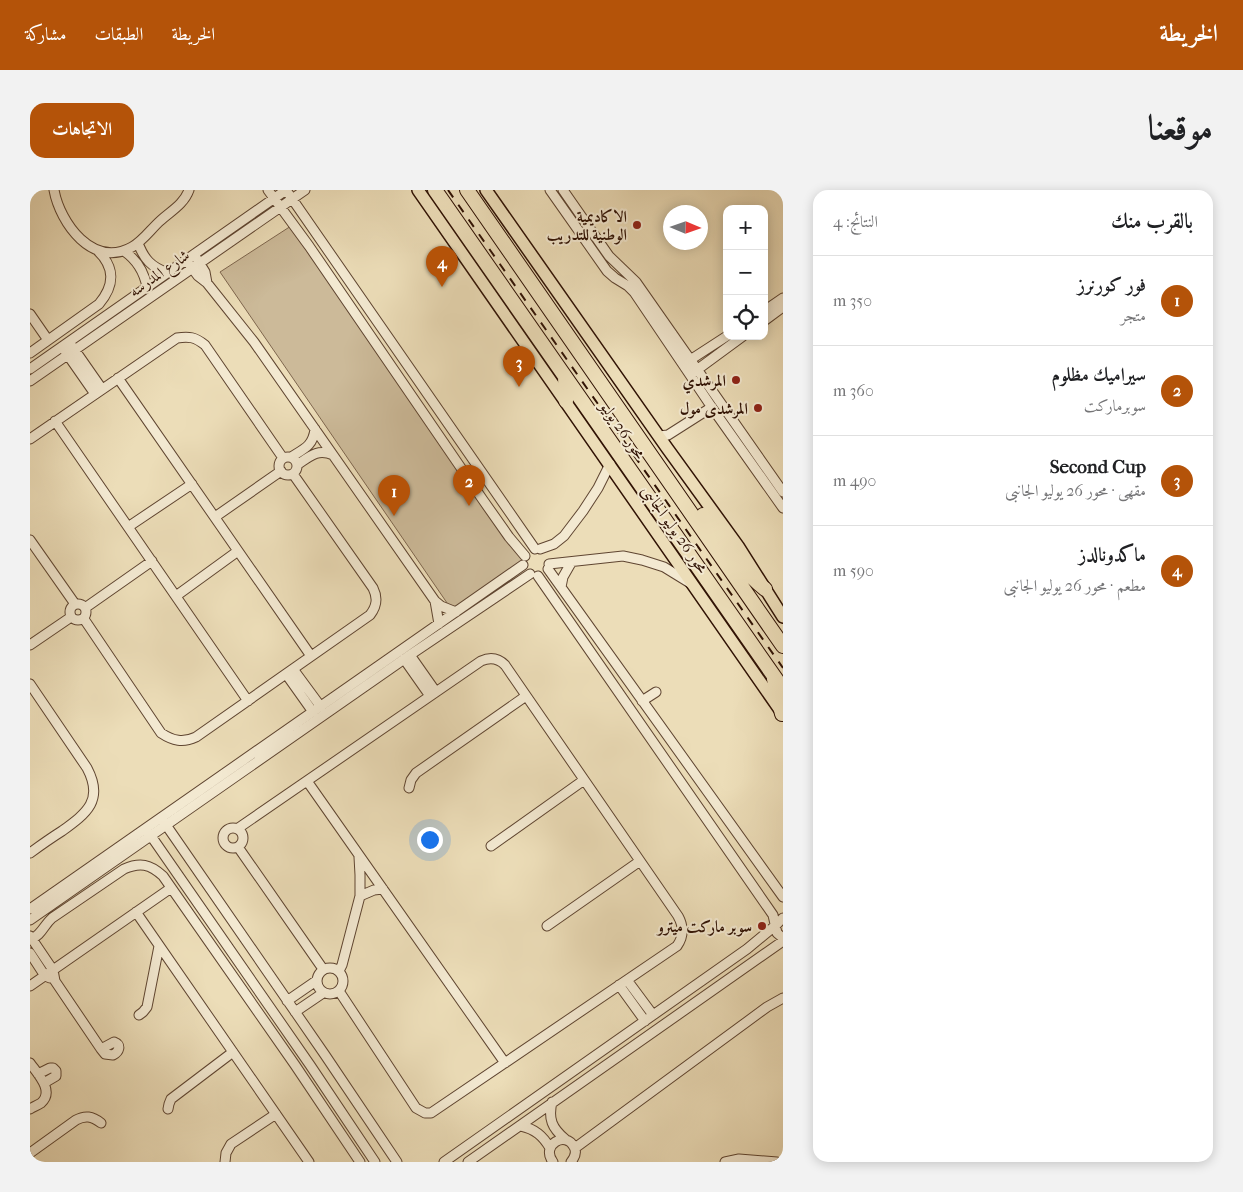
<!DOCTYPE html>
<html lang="ar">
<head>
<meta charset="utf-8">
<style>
	:root { --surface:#fff; --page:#f2f2f2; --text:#202124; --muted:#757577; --line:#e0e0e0; --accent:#b45309 }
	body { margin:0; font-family:"IM FELL French Canon",Amiri,serif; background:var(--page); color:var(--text); direction:rtl }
	.controls { position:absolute; right:15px; top:15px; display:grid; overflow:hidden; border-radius:10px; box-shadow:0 2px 12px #0003 }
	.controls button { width:45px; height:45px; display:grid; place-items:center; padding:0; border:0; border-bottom:1px solid var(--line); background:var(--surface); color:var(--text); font:25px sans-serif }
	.compass { position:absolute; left:633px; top:15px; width:45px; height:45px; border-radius:50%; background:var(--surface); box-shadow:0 2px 12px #0003; rotate:92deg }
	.you { position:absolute; left:399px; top:649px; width:18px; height:18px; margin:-12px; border:4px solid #fff; border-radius:50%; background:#1a73e8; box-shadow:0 0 0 8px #1a73e833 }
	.badge { display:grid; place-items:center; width:32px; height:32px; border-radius:50%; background:var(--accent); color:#fff; font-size:16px; font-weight:700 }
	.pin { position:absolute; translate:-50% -41px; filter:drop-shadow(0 1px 2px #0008) }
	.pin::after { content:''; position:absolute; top:26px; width:18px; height:15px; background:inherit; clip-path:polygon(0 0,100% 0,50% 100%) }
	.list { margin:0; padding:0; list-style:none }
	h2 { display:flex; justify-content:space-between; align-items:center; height:65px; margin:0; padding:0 20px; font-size:21px }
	h2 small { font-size:16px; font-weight:400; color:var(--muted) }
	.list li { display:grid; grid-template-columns:32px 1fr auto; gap:15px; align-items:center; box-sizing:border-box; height:90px; padding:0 20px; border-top:1px solid var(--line) }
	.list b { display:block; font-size:19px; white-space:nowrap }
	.list p { margin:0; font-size:16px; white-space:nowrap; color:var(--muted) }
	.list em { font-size:16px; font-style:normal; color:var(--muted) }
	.icon { flex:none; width:28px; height:28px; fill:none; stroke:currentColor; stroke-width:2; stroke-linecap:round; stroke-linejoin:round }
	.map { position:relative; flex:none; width:753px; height:972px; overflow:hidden; direction:ltr; border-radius:15px }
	header { display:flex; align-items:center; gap:30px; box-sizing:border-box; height:70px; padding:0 25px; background:var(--accent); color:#fff }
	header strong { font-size:24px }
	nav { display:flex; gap:28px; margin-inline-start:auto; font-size:18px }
	.intro { display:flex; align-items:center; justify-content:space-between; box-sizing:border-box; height:120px; padding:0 30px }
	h1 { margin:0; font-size:35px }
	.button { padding:12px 22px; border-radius:15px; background:var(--accent); color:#fff; font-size:18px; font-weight:700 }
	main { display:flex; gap:30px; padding:0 30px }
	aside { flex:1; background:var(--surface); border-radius:15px; box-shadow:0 2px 12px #0003 }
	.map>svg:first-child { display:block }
	.green { fill:#ccba99; stroke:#7e664e }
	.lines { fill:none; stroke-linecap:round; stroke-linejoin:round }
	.minor-casing { stroke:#5f4531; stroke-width:11 }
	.major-casing { stroke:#301204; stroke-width:14 }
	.highway-casing { stroke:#301204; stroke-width:16 }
	.minor { stroke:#f3e9d1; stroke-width:9 }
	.major { stroke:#ecddb8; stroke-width:11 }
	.highway { stroke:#ecddb8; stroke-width:14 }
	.rail { stroke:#301204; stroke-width:2; stroke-dasharray:9 9; stroke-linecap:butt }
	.poi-dot { fill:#8f2418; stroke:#f3e9d1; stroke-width:2 }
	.labels { text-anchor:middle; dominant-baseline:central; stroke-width:4; stroke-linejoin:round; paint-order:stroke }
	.poi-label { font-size:16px; font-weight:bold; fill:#301204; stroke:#f3e9d1; text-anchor:end }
	.street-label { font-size:16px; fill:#301204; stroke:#f3e9d1 }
</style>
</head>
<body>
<header>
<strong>الخريطة</strong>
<nav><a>الخريطة</a><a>الطبقات</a><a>مشاركة</a></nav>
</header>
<div class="intro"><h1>موقعنا</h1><a class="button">الاتجاهات</a></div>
<main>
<aside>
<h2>بالقرب منك<small>النتائج: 4</small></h2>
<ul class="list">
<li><span class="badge">1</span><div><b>فور كورنرز</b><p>متجر</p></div><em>350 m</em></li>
<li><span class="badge">2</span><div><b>سيراميك مظلوم</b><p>سوبرماركت</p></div><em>360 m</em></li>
<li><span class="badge">3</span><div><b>Second Cup</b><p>مقهى · محور 26 يوليو الجانبى</p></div><em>490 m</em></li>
<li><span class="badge">4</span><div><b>ماكدونالدز</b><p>مطعم · محور 26 يوليو الجانبى</p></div><em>590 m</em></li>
</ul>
</aside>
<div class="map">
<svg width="753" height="972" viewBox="0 0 753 972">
	<rect width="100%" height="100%" fill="#ecddb8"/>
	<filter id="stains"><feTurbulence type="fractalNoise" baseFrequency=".004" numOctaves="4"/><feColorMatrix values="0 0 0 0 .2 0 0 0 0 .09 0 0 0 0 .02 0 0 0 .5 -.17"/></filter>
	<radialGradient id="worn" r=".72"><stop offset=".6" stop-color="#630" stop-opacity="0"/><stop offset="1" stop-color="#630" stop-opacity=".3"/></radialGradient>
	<path class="green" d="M261,36L497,375L426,426L190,82Z"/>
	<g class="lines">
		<defs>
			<path id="minor" d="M24,0C30,33 63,79 102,57C113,51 121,39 130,31C141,21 154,14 159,0
				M238,0L279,56L453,310L479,347L495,366
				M256,0L505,359
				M520,0L577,81L585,88L598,96L604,102L685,222L753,318
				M533,0L579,66L606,92L753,302
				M108,53C114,69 121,77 138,83
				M94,61C107,70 114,81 117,97
				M167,69L175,82L177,93
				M156,70L168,86L177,93L224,152L405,411L411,416L426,422
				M734,121L753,108
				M0,124L18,150
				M734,131L753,117
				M42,156L72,199
				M35,161L65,204
				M0,163L69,114C85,95 85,77 67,60
				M657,172L697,146
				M0,179L256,0
				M664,182L713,146
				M88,188L281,466
				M0,191L275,0
				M25,231L218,511
				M629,246L638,245L682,217
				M0,249L147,148C159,146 165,147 175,155L253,268
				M249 276a9 9 0 1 1 18 0a9 9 0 1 1-18 0Z
				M261,267C274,259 283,256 285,239
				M267,275C279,267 287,258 303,265
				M185,327L251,281
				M98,337L162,294
				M0,350L45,414
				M510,359L524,354L534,346L553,321L568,298L580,274
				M519,374L593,366L612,370L634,377L660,393
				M518,379L753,707
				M508,386L743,725L747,743L753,748
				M531,397L533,387L541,373
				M146,406L208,361
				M405,411L409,434
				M40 422a8 8 0 1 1 16 0a8 8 0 1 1-16 0Z
				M55,418L122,371
				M54,429L131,543C143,551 153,553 166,547L340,425C347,416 348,408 343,398L263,284
				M0,455L41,427
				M380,465L406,502
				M374,469L400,506
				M263,479L291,517
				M256,484L283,522
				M0,494L57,578C74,610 57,623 32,641C21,648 11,655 0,663
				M612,511L626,502
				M277,591L475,873
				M379,598L381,590L386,583L496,506
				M134,632L295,865L367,972
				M193 648a10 10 0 1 1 20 0a10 10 0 1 1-20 0Z
				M207,639L451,471C460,467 468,468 475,475L648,726C654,737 654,746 647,756L401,923H395L386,918L309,801
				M119,643L280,875L345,972
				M461,656L554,590
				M208,657L293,779
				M330,706L344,700L353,699
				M0,719L493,375
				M106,722L279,972
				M0,730L380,465L500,384
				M517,736L610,671
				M0,746L23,780L25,791L71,859L84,852C92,855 89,862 83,865L75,864L71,859
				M0,750C12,745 13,736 22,728L94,679C110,672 120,674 133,686L265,875L330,972
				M0,763L15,786L20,788
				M287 791a13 13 0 1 1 26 0a13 13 0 1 1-26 0Z
				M309,781L312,775L330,706V685L329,667
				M597,790L623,825
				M589,795L615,831
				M0,796L141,698
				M257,811L286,791
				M265,822L293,803
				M109,825L113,822L117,817L129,756
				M0,873C7,883 25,901 11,913C8,915 3,917 0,919
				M8,884L20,878H23L26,881V886L14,893
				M522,912C518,929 522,938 535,949
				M138,919L139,914L141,909L203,862
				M491,936C505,939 513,946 520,958
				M545,958L737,817L753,808
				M0,963L46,930C55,925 62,926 71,933
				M195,972L196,963L201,954L246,924
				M414,972L717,759L746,735L753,728
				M438,972L753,751
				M523,972C510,955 536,940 544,957C547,962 545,967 541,972
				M695,972L709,969L747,972"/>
			<path id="major" d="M388,0L750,520
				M456,0L637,258L708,356L753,427"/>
			<path id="highway" d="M405,0L753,499
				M437,0L753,456
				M535,187L536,211
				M673,325C692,350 710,379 735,399
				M744,489L752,524"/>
		</defs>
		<use href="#minor" class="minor-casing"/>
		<use href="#major" class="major-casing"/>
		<use href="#highway" class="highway-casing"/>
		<use href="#minor" class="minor"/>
		<use href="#major" class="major"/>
		<use href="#highway" class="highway"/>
		<path class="rail" d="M418,0L753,478"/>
	</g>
	<g class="poi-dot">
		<circle cx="607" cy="35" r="5"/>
		<circle cx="706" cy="190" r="5"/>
		<circle cx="728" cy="218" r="5"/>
		<circle cx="732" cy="736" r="5"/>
	</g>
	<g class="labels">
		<g class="poi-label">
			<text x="597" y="26">الاكاديمية<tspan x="597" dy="18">الوطنية للتدريب</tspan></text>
			<text x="696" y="190">المرشدي</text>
			<text x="718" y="218">المرشدى مول</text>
			<text x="722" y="736">سوبر ماركت ميترو</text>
		</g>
		<g class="street-label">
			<text transform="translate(129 83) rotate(-35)">شارع المدرسه</text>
			<text transform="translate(593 240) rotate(55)">محور 26 يوليو</text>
			<text transform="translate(645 339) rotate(55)">محور 26 يوليو الجانبى</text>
		</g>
	</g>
	<rect width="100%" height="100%" filter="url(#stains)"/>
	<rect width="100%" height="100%" fill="url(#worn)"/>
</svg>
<div class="controls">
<button>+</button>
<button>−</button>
<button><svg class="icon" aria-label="locate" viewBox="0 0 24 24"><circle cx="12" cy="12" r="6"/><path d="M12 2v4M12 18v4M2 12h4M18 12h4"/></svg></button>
</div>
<svg class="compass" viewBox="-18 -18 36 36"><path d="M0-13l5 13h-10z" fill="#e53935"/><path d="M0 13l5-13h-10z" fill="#757577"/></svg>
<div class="you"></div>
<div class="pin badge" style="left:364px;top:326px">1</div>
<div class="pin badge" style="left:439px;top:316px">2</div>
<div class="pin badge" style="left:489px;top:197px">3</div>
<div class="pin badge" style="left:412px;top:97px">4</div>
</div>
</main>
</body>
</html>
